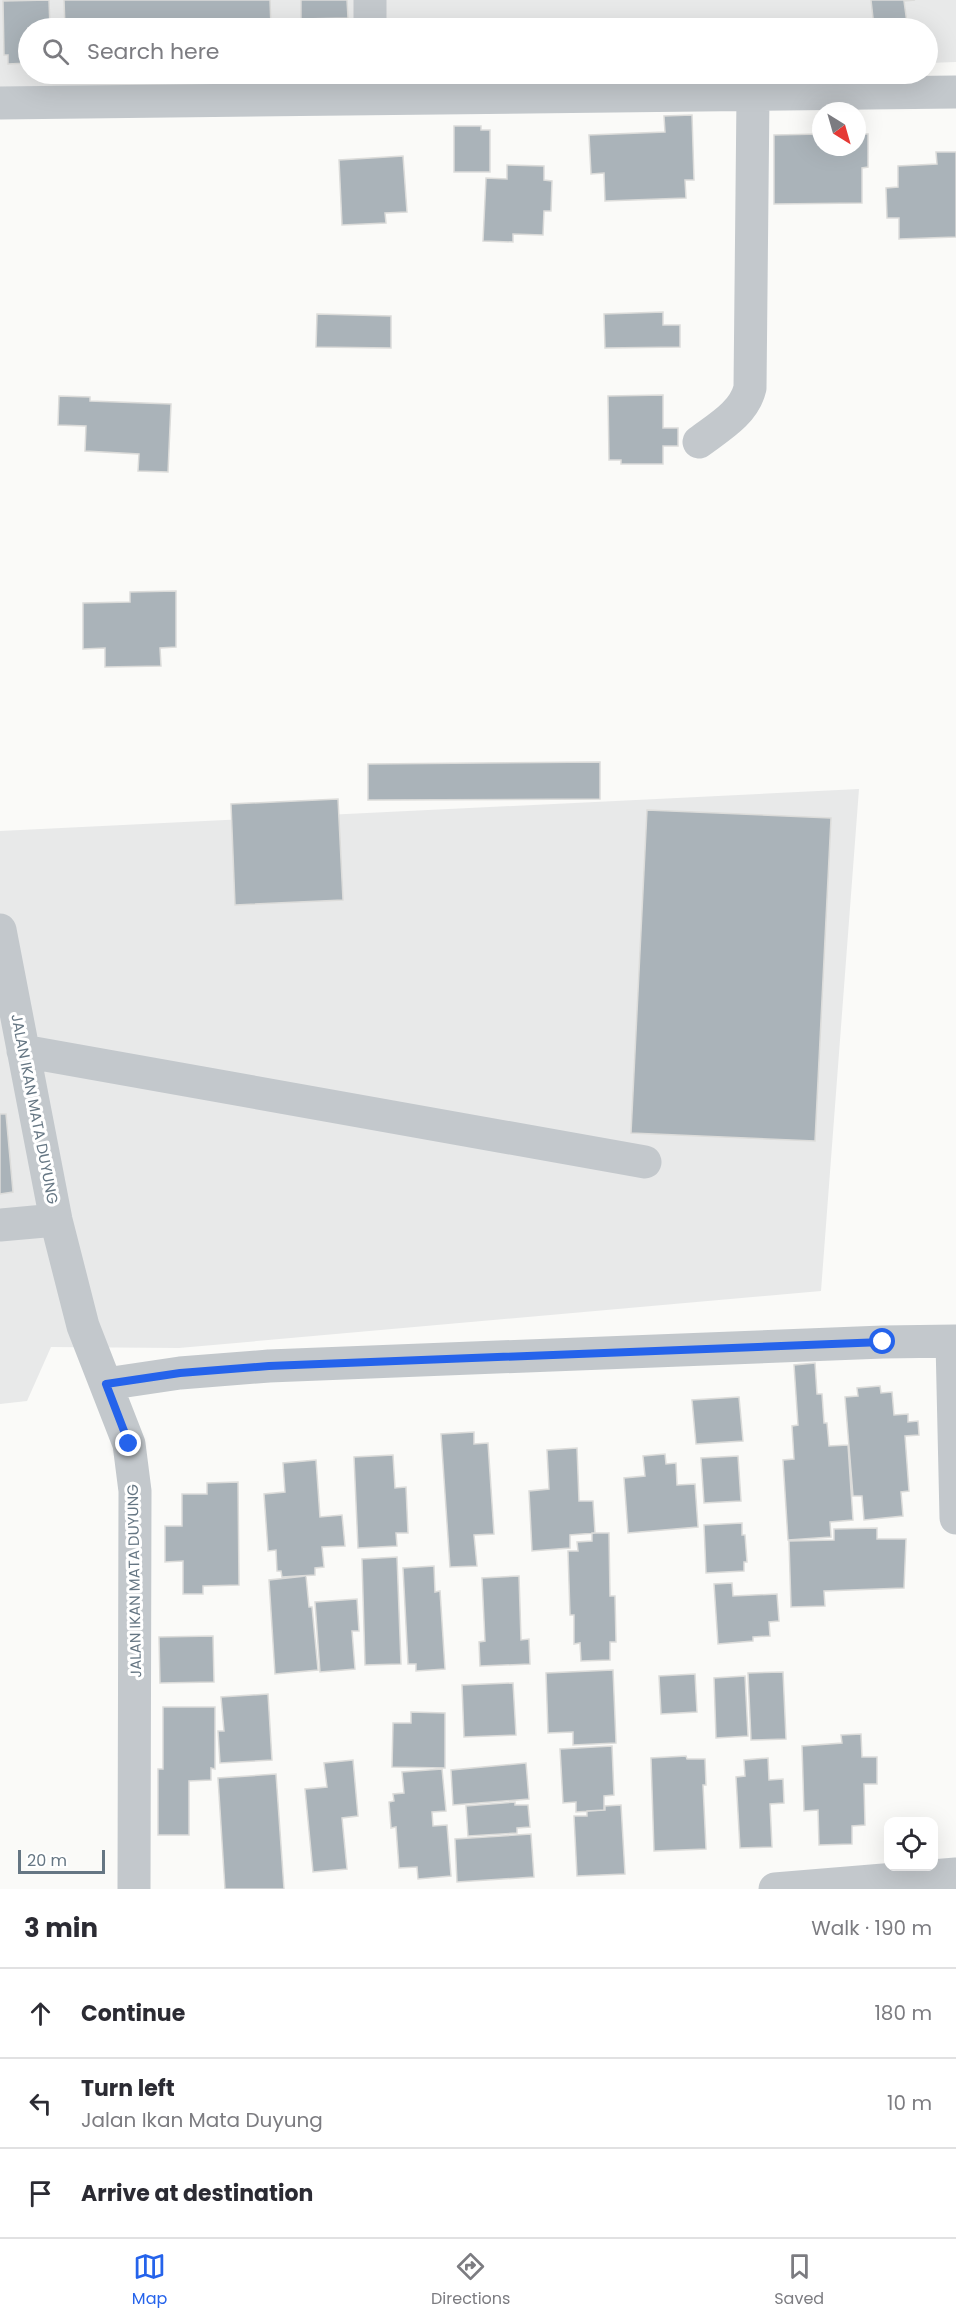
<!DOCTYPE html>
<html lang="en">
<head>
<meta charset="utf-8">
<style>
	:root { --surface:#fff; --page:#f2f2f3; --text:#2b2b33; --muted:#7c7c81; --line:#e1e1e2; --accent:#2563eb }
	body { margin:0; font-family:Poppins,sans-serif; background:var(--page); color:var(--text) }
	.controls { position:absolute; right:18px; bottom:18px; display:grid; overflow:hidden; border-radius:12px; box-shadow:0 6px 24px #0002 }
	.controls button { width:54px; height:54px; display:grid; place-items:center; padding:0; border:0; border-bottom:2px solid var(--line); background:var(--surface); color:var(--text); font:30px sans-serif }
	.compass { position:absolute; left:812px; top:102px; width:54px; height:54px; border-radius:50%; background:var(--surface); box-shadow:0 6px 24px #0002; rotate:143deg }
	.scale { position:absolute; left:18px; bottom:15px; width:87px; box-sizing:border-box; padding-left:6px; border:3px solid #657683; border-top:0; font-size:16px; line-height:21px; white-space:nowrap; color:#657683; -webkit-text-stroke:4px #fff; paint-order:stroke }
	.stop { position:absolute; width:18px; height:18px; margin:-14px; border:4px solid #2563eb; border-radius:50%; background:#fff }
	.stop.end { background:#2563eb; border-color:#fff; box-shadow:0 2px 6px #0008 }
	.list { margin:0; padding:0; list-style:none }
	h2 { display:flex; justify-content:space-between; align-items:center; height:78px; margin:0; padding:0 24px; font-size:26px }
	h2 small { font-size:20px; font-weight:400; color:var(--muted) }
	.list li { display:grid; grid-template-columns:39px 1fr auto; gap:18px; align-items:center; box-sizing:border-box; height:90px; padding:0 24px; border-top:2px solid var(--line) }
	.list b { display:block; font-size:22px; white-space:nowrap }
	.list p { margin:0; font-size:20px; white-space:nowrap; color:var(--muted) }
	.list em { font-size:20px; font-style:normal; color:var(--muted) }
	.icon { flex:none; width:33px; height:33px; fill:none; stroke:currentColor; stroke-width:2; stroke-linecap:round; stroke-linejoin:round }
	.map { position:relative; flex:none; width:956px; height:1889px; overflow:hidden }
	.search { position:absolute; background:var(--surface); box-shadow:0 6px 24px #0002; left:18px; right:18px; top:18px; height:66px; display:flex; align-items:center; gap:15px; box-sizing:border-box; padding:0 21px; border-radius:33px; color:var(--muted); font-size:22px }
	.sheet { height:348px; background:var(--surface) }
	nav { display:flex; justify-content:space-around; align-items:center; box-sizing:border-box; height:84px; border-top:2px solid var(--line); background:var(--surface); font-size:16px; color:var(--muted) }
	nav a { display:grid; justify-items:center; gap:3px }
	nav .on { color:var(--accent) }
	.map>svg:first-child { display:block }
	.built { fill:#e8e9e9 }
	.building { fill:#aab3b9; stroke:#dcdcda; stroke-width:1.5 }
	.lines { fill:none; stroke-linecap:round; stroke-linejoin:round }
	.minor { stroke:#c3c8cc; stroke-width:33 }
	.route { stroke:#2563eb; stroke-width:8 }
	.labels { text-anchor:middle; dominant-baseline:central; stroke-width:6; stroke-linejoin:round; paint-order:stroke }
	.street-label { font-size:15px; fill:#657683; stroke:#fff }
</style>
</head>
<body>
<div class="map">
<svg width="956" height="1889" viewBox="0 0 956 1889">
	<rect width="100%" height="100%" fill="#fafaf8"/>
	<path class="built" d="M0,0H956V62L928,63V28H28V74H657L0,100Z
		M859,789L821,1291L179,1348L51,1347L27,1401L0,1404V831Z"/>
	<path class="building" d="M49,0L50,28H28V63L8,64V55H4L3,1Z
		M64,0H270L271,28H65Z
		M301,0H347L348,18L301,19Z
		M871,0H915L904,1L907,23L874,27Z
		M692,115L694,180H685L686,198L605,201L604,173L591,174L589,135L665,132L664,116Z
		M454,126H481V130H490V172H454Z
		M821,134V147H857V134H868V167L862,168V203L774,204V135Z
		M936,152H956V237L899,239V218H887L886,188L898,187V166L937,164Z
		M403,156L407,212L385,213L386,223L342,225L339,160Z
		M507,165L544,166V180L552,181L551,211H544L543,235L513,234V242L483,241L486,178L507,179Z
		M663,312V325H680V347L605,348L604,314Z
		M317,314L391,316V348L316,347Z
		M663,395V428H678V446H663V464H621V460H609L608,396Z
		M59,396L90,397V401L171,404L168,472L138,471L139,454L85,451L86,426L58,425Z
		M176,591V647L160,648L161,666L105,667V648L83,649V603L130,602V592Z
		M600,762V799L368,800V764Z
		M338,799L343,900L235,905L231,804Z
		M647,810L831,818L815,1141L631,1133Z
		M0,1114H6L13,1192L0,1194Z
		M815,1363L817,1394H822L824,1423H827L829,1446L848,1445L853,1520L830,1522L831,1537L788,1540L783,1460L794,1459L792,1426L798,1425L794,1365Z
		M880,1386L881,1393L892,1392L894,1415L908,1414V1422L918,1421L919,1435L905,1436L909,1491L901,1492L903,1516L864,1520L862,1496H853L845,1397L858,1396L857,1388Z
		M739,1397L743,1441L696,1444L692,1400Z
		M474,1432V1444L488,1443L494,1534L474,1535L477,1566L450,1567L441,1434Z
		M577,1448L579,1501H593L595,1533L570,1535V1548L532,1551L529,1491L549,1489L547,1450Z
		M665,1454L666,1464L676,1463L677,1485L695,1484L698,1527L628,1533L624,1478L645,1476L643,1456Z
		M393,1455L395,1488L406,1487L408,1533H396L397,1546L358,1548L354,1457Z
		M738,1456L741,1501L704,1503L701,1458Z
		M316,1460L320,1517L342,1515L345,1546L322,1547L324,1567L315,1568V1575L282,1577L281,1571H277L276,1550L268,1551L264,1494L285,1492L283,1463Z
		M238,1482L239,1585L203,1586V1594H183V1561L165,1562V1526H182V1494H207V1483Z
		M742,1523V1535H745L747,1562H744V1571L706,1573L704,1525Z
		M877,1528V1539H906L904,1588L824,1591L825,1606L791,1607L789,1541L834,1540V1529Z
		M592,1533H609L610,1596H615L616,1642H610V1660L581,1661L580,1643L574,1644V1615H570L568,1551H578L577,1542L592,1541Z
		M397,1557L401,1664L365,1665L362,1559Z
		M434,1566L435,1592L440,1591L445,1669L416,1671V1664H408L403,1568Z
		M306,1576L309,1607H312L318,1670L275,1674L269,1580Z
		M519,1576L521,1640L529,1639L530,1664L480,1666L479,1642L485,1641L482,1578Z
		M732,1583L733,1596L777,1594L779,1621L769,1622L770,1636L753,1637V1641L718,1644L714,1584Z
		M357,1599L359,1631H352L355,1669L320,1672L315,1602Z
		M213,1636L214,1682L160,1683L159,1637Z
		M613,1670L616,1743L573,1745V1732L548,1733L546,1673Z
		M783,1672L786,1739L751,1740L748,1673Z
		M695,1674L697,1712L661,1714L659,1676Z
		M745,1676L748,1736L716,1738L714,1678Z
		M513,1683L516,1735L464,1737L462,1685Z
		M268,1694L272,1760L220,1763L218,1731H224L221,1697Z
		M163,1707H215V1769L211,1768V1780L189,1781V1835H158V1769H163Z
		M411,1712L445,1713V1768L392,1767L393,1723H411Z
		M861,1734L862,1757H877V1784H864L865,1825L852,1826V1844L819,1845L818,1810L804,1811L802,1746L842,1743L841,1735Z
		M612,1746L614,1795L604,1796V1810L576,1812V1802L563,1803L560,1749Z
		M686,1756L687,1759H705L706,1785H703L706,1849L654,1851L651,1758Z
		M768,1758L769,1780L783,1779L784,1803L770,1804L772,1847L740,1848L736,1777L745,1776L744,1760Z
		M353,1760L358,1816L342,1818L347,1869L313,1872L305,1789L327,1787L324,1763Z
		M526,1763L529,1799L453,1805L451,1770Z
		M442,1769L446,1811L432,1812L433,1826L447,1825L451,1876L418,1879L417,1867L399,1868L396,1827L391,1828L389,1802L394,1801L393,1794L404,1793L402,1772Z
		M276,1774L284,1889H225L218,1778Z
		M515,1802V1805H528L530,1827L517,1828V1833L468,1836L466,1806Z
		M621,1805L625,1874L577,1876L574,1816H587V1811L605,1810V1806Z
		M531,1834L534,1877L457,1882L455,1839Z"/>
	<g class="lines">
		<path class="minor" d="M370,0V28
			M0,103L956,92
			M699,442C719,427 744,413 750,388L753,95
			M0,930L56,1220L83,1326L129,1444L135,1491L134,1889
			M23,1051L645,1162
			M0,1225L56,1220
			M952,1342L956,1518
			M106,1384L180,1373L269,1366L883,1342L956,1341
			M775,1889L956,1874"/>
	</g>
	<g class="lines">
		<path class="route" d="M129,1444L106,1384L180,1373L269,1366L883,1342"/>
	</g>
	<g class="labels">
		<g class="street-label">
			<text transform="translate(35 1109) rotate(79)">JALAN IKAN MATA DUYUNG</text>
			<text transform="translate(134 1581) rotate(-91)">JALAN IKAN MATA DUYUNG</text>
		</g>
	</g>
</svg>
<div class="controls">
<button><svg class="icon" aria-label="locate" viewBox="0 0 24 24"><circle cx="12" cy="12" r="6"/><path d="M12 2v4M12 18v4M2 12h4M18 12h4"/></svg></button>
</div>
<svg class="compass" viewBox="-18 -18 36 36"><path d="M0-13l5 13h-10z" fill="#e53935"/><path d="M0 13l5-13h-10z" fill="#7c7c81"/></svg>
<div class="scale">20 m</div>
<div class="stop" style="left:883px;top:1342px"></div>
<div class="stop end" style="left:129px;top:1444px"></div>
<div class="search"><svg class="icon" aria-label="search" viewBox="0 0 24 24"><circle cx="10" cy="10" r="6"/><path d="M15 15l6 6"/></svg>Search here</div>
</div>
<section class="sheet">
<h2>3 min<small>Walk · 190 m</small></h2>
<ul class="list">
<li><svg class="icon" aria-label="ahead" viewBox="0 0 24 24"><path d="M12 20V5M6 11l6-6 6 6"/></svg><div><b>Continue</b></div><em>180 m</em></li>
<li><svg class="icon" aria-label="left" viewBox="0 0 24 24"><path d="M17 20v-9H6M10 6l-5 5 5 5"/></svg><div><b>Turn left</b><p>Jalan Ikan Mata Duyung</p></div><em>10 m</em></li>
<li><svg class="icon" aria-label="arrive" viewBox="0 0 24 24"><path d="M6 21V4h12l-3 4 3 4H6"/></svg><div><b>Arrive at destination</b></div></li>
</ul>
</section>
<nav>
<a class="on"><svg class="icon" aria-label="map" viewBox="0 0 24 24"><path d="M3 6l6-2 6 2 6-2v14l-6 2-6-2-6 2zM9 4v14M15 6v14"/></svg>Map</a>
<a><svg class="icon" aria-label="directions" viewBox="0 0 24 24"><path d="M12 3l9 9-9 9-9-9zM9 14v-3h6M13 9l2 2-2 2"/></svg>Directions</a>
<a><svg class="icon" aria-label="saved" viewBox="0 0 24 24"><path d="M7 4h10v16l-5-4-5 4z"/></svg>Saved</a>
</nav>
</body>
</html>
